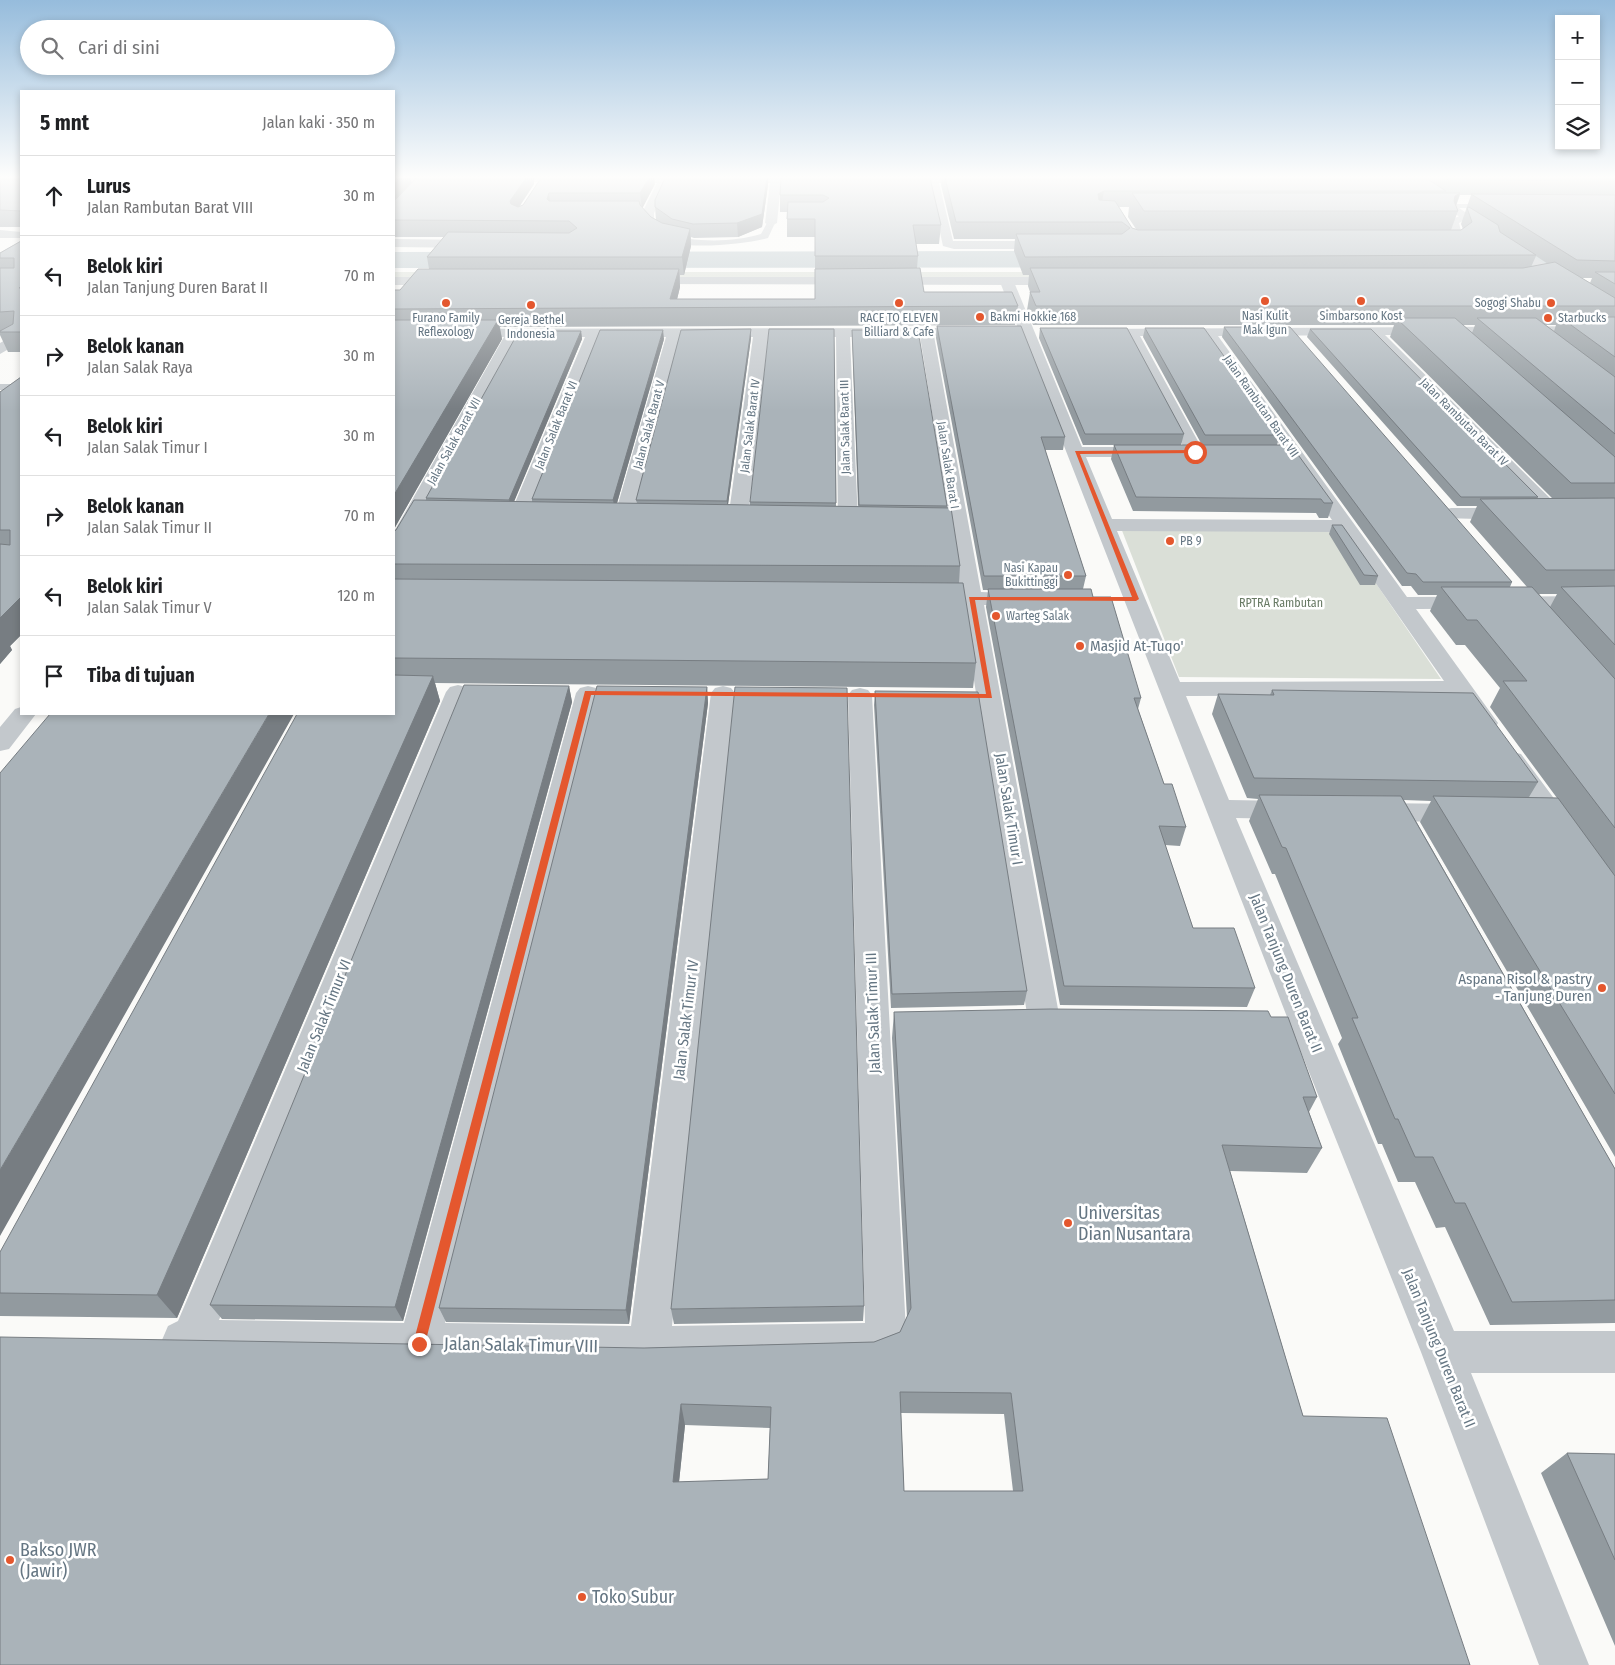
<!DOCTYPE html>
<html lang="id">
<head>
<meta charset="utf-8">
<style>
	:root { --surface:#fff; --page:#f6f6f6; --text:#202124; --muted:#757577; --line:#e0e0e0 }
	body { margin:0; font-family:"Fira Sans Condensed",sans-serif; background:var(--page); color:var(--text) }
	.controls { position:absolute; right:15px; top:15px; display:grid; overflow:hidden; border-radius:0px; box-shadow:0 2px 8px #0003 }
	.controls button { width:45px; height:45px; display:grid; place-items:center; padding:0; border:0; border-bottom:1px solid var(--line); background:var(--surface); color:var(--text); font:25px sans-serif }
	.stop { position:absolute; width:15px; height:15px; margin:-11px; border:4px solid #e4572e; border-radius:50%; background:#fff }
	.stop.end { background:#e4572e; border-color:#fff; box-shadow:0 1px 5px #0008 }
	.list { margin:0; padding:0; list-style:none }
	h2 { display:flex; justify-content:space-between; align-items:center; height:65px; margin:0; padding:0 20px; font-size:21px }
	h2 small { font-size:16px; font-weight:400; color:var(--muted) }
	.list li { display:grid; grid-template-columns:32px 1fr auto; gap:15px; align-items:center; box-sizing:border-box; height:80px; padding:0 20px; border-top:1px solid var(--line) }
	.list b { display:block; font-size:19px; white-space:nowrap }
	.list p { margin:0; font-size:16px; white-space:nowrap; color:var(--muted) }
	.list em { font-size:16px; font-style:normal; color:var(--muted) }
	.icon { flex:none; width:28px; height:28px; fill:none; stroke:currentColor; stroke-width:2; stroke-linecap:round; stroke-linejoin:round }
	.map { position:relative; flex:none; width:1615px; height:1665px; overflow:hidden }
	.search { position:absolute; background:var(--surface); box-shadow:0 2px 8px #0003; left:20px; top:20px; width:375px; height:55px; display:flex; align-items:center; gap:12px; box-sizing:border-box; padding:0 18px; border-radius:28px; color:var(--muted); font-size:19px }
	.panel { position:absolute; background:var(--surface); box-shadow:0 2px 8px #0003; left:20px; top:90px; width:375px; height:625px; border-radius:0px }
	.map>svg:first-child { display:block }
	.green { fill:#dadfd7 }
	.water { fill:#bbc7cb }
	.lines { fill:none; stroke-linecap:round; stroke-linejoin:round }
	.service { fill:#c3c8cc; fill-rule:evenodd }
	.minor { fill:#c3c8cc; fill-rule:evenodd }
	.tertiary { fill:#c3c8cc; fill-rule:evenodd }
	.wall { fill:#929a9f; fill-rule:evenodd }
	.shaded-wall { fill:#777d82 }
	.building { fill:#aab3b9; stroke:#777d82; fill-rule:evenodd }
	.route { fill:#e4572e }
	.poi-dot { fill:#e4572e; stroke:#fff; stroke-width:2 }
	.labels { text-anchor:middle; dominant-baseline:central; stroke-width:5; stroke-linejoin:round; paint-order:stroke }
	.far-poi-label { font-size:12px; fill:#657683; stroke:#fff }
	.far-street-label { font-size:12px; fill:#657683; stroke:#fff }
	.far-park-label { font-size:12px; fill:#687a64; stroke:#fff }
	.poi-label { font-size:15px; fill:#657683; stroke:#fff; text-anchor:start }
	.street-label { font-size:15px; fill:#657683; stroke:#fff }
	.near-poi-label { font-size:18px; fill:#657683; stroke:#fff; text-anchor:start }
	.near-street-label { font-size:18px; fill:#657683; stroke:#fff }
</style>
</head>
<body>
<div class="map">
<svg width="1615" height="1665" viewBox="0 0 1615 1665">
	<rect width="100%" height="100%" fill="#fafaf8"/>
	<path class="green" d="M394,272H1516L1511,278H394Z
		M1121,528L1339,529L1441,679L1179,677Z"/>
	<path class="water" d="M1615,250V267L394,268V252Z"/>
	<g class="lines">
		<path class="service" d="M1447,204H1493L1497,206L1493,208H1444L1443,206Z
			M768,221L775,223L768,238C746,244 678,252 660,237L664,234C694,242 731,243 761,234Z
			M0,384H21V390H0Z"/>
		<path class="minor" d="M394,178H458V179L453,182H394Z
			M583,178L578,182H496L491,179Z
			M614,178H822L823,180L818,183H781L777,223L771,226L765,223L770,183H668L654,213V220L648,223L642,220V213L657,183H618L614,182Z
			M889,178H982V182L978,183H939L953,241H1053L1059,245L1053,249H954L943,246L929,183H893L889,182Z
			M1464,214L1470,217L1459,223L1463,239L1461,242L1426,245L1424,242L1426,239L1450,236L1448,221Z
			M0,230L21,232V238H0Z
			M394,239L475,240L481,244L475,248L394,247Z
			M1007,278L1014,282L1082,447H1149L1155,448L1158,452L1155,456L1149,457H1086L1112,519L1332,520L1204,336H1140L1204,452L1201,456H1189L1186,452L1126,336H1093L1086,332L1088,329L1615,326V334L1385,335L1562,510L1565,514L1562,518H1548L1369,335L1218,336L1407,597L1615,596V608L1416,609L1498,723L1495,728L1486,731L1477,728L1454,695L1186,696L1229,800L1291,801L1301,804L1304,810L1301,816L1291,819L1236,818L1454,1331H1615V1373H1471L1589,1665H1539L1421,1352L1289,1022L1000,282ZM1117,531L1340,532L1444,681L1180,682Z
			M975,328L982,332L980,335L934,336L981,592L1033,594L1036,599L1033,604L984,605L1060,1020L1055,1029L1044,1033L1033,1029L1028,1020L962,605L920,603L917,598L920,593L960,592L920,336L850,337L858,521L855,525H841L838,521L836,337H768L748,520L745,524H731L728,520L753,337H680L634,518L631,522H617L614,518L666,337H600L529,517L526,521H512L509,517L585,337H519L404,549L401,553L394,555V532L504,337H394V329Z
			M1451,508H1511L1518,510L1521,514L1518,518L1511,520L1444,518L1441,514L1444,510Z
			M458,685L466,687L470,692L219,1320L404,1323L576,693L580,688L588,686L596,688L600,693L445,1323L631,1326L711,693L715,688L723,686L731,688L735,693L672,1326L865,1323L848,695L852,690L860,688L868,690L872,695L906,1331L896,1353L871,1363L649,1368L190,1361L168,1354L162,1340L168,1326L178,1321L446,692L450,687Z
			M1512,752L1521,754L1570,820L1574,827L1570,834L1560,836L1550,834L1499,760L1503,754Z
			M1374,803L1464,804L1474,807L1477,813L1474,819L1464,822L1374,821L1364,818L1361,812L1364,806Z"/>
		<path class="tertiary" d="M1401,178H1413L1615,310V320Z
			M394,277H445L452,281L445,285H394Z
			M643,277H1065L1072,281L1065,285L638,284L636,281L638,278Z
			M21,331V342L0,354V343Z
			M21,707V714H36L9,749L0,751V727L15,709Z"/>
	</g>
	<path class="wall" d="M0,178H21V227H0Z
		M394,178H411V183L416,178H534V184L520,206L523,205L541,178L655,184L642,208L651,217L656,220L655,207L768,185L762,227L738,237L694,238L691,237V246L684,275H680V287L677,299H815V237H787V212H780V195L781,178L941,225L939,244H916L918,256L917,268L924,292L1018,306L1015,325L500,327L502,339L394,529V290H400L429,269L427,257L444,237H394V238Z
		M942,178H1615V1157L1420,822L1431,801L1404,800L1615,1169V1323L1490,1325L1445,1227L1436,1228L1415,1182H1398L1382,1144H1378L1338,1044L1342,1038L1275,874H1272L1249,821L1258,799L1247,798L1212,714L1218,694L1270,695L1272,690L1538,782L1529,797L1557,798L1490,707L1500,688L1465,645H1456L1430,611L1437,595H1418L1411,586H1402L1222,337L1224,327L1512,582L1510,587H1527L1470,522L1477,506H1457L1307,337L1310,329L1538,497L1537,498H1552L1390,337L1394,325H1033L1027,310L1030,292L1028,286L1029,275H1023L1014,251L1015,239H954L941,185ZM1460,195H1471L1461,224L1463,229L1461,230H1451L1458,211L1456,206ZM1119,207H1129L1128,217L1136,229L1132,228ZM1536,256L1548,264L1531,267ZM1582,278H1592L1590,283ZM1463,325H1475L1472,333ZM1545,325H1556L1554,331ZM1539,594H1557L1550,607Z
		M21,241V352H8L0,335V253Z
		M937,326L1065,437L1063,450H1045L1086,576L1083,589L1093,597L1141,698L1138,709L1164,784L1186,827L1180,846L1165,845L1193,928L1255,988L1247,1007L1060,1005L986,607L988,590H983L936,338Z
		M1040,328L1184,434L1181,445H1202L1143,337L1145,328L1280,435L1277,445L1333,503L1328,518H1319L1316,513L1133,511L1111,459L1114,445H1083L1039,338Z
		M834,329L836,506H858L852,330L947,506L960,566L959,583L976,663L973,688L435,683L440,701L177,1318L0,1316V1252L394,714V531L396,530L426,500V498L581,331L582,339L514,501L532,502V499L664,339L617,503H637L636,500L751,338L728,504L750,505V502Z
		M21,377V635L10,646L12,650L0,664V392Z
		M1332,525L1378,576L1375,585H1360L1329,534Z
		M569,686L572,702L403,1321L222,1319L210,1305Z
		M707,687L708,703L629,1324L446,1322L439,1308Z
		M875,691L1027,991L1024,1005L891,1008L874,705Z
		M894,1012L1271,1017L1317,1097L1309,1112L1322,1148L1307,1173L1230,1171L1303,1416L1470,1665H0L644,1348L874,1342L900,1332L907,1317L892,1038ZM901,1413L1004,1414L1013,1491H904ZM685,1425L770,1428L768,1479L679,1482Z
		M864,1306L863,1321L674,1324L671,1309Z
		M1567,1453L1615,1454V1646L1541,1473Z"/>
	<path class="shaded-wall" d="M399,178H411L412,184L394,204V184Z
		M526,178H534V184L512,217L510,201Z
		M649,178H654L655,184L642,209L640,193Z
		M767,178H768V185L762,227L738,237L737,223Z
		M1104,191L1101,207L1098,194Z
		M549,193L551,209L547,199Z
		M1460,193L1454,211H1450L1455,196Z
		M690,229L691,246L684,275L682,257Z
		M679,269L680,287L675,308L670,299Z
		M498,320L502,339L394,529V495Z
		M751,329V338L727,512V501Z
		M663,330L664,339L615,510L613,500Z
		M581,331L582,339L511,509L509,500Z
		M21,597V635L10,646L12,650L0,664V618Z
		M433,676L440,701L177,1318L157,1295Z
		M569,686L572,702L403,1321L395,1307Z
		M707,687L708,703L629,1324L626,1310Z
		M269,714H294L0,1236V1170Z
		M681,1404L685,1425L677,1501L673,1482Z"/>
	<path class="building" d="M0,178H21V211L0,210Z
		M394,178H399L394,184Z
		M416,178H526L510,201L511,204L518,207L523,205L541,178H649L640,193H549L547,199L549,201H639L640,205L651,217L662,223L690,229L682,257H427L448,232L569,233L577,228L569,221L394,220V200L396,199Z
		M665,178H767L762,214L737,223L693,224L672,219L655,207V200Z
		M781,178H930L941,225H913L918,256H815V219H787L788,202H823L829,198L823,195H780Z
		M945,178H1426L1446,191H1104L1098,194L1099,200L1115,201L1132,228L1138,230H1461L1472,222L1467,208L1469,207L1498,225L1500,232L1536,255L1025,257L1016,234H1122L1130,228L1122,222H956Z
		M1446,178H1615V181L1448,180Z
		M1132,193H1460L1455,196L1454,201L1458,211H1144Z
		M1471,194L1615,195V261L1577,260Z
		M21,241V286L19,288H21V332H0V331L13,324L14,311L0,312V268H14V258H0V253Z
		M1555,262L1615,298V306H1036L1030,292H1040L1030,268H1523Z
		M920,268L924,292H1012L1018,306L394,309V290H400L418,269H679L670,299H815V269Z
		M1595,272H1615V284Z
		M1560,317H1615V357Z
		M1396,318H1455L1615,457V483H1571Z
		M1477,318H1536L1615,377V434Z
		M394,320H498L394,495Z
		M937,326H1021L1065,437H1041L1086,576H984Z
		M1224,327H1290L1512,582H1423L1416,574L1407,573Z
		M1040,328H1127L1184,434H1085Z
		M1145,328H1204L1280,435H1205Z
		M751,329L727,501L636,500L681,330Z
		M769,329H834L836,503L750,502Z
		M1310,329H1371L1538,497H1461Z
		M600,330H663L613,500L532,499Z
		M852,330H918L947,506L859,505Z
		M519,331H581L509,500L426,498Z
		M21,377V597L0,618V544L10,545V530H0V392Z
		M1114,445H1291L1333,503H1324L1321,499L1136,497Z
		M1615,498V570H1546L1480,499Z
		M414,500L951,508L960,566L394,564V531L396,530Z
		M1332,525H1342L1378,576L1364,575Z
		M394,579L963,583L976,663L394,658Z
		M1615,586V645L1561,587Z
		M1441,587H1532L1615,679V828L1503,681H1527L1477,620H1467Z
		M988,589H1091L1093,597H1111L1141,698H1134L1164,784H1172L1186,827L1159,826L1193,928H1234L1255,988L1064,986Z
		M394,675L433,676L157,1295L0,1293V1252L297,714H394Z
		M464,685L569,686L395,1307L210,1305Z
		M597,686L707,687L626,1310L439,1308Z
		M735,687L847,688L864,1306L671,1309Z
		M1272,690L1473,693L1538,782L1254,778L1218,694L1274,695Z
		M875,691L978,692L1027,991L892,994Z
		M50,714H269L0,1170V773Z
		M1259,795L1401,796L1615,1169V1300L1512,1302L1465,1203H1455L1433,1157H1415L1398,1119H1395L1352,1018H1358L1286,848L1282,847Z
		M1433,796L1558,798L1615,876V1094Z
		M1050,1009L1268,1011L1271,1017H1288L1317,1097H1303L1322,1148L1222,1145L1303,1416L1387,1418L1470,1665H0V1337L644,1348L874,1342L900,1332L911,1308L894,1012ZM900,1392L1011,1393L1023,1491H904ZM681,1404L771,1407L768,1479L673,1482Z
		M1567,1453L1615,1454V1560Z"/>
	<linearGradient id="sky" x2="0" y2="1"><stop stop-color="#96bcdc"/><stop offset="0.43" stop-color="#fdfdfc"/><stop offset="1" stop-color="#fdfdfc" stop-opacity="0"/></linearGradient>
	<rect width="1615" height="411" fill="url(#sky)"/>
	<path class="route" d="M1195,450L1197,453L1080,454L1139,599L1136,601L975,600L992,698L591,695L425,1344L423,1348L419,1350L415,1348L413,1344L585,691L986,694L969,597H1132L1075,451Z"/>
	<g class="poi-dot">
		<circle cx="1265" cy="301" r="5"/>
		<circle cx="1361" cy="301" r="5"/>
		<circle cx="446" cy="303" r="5"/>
		<circle cx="899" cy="303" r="5"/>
		<circle cx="1551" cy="303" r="5"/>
		<circle cx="531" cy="305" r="5"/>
		<circle cx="980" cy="317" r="5"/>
		<circle cx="1548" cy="318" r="5"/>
		<circle cx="1170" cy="541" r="5"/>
		<circle cx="1068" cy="575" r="5"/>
		<circle cx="996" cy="616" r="5"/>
		<circle cx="1080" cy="646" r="5"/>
		<circle cx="1602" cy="988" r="5"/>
		<circle cx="1068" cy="1223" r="5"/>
		<circle cx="10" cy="1560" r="5"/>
		<circle cx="582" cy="1597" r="5"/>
	</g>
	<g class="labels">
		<g class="far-poi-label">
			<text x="1541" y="303" text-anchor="end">Sogogi Shabu</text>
			<text x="1265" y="316">Nasi Kulit<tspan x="1265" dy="14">Mak Igun</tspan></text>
			<text x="1361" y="316">Simbarsono Kost</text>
			<text x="990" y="317" text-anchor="start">Bakmi Hokkie 168</text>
			<text x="446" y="318">Furano Family<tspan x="446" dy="14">Reflexology</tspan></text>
			<text x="899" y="318">RACE TO ELEVEN<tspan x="899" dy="14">Billiard &amp; Cafe</tspan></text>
			<text x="1558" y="318" text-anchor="start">Starbucks</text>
			<text x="531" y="320">Gereja Bethel<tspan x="531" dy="14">Indonesia</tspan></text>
			<text x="1180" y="541" text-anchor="start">PB 9</text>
			<text x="1058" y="568" text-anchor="end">Nasi Kapau<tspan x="1058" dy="14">Bukittinggi</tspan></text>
			<text x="1006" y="616" text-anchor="start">Warteg Salak</text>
		</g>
		<g class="far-street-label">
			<text transform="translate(1261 406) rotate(55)">Jalan Rambutan Barat VII</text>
			<text transform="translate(1464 422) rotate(45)">Jalan Rambutan Barat IV</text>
			<text transform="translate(556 425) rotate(-68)">Jalan Salak Barat VI</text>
			<text transform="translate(649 425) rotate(-75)">Jalan Salak Barat V</text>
			<text transform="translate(750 426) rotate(-83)">Jalan Salak Barat IV</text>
			<text transform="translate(845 427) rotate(-91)">Jalan Salak Barat III</text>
			<text transform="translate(454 441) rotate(-61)">Jalan Salak Barat VII</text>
			<text transform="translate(948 465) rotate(81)">Jalan Salak Barat I</text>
		</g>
		<g class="far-park-label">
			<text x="1281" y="603">RPTRA Rambutan</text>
		</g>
		<g class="poi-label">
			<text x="1090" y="646">Masjid At-Tuqo'</text>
			<text x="1592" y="979" text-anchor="end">Aspana Risol &amp; pastry<tspan x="1592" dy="17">- Tanjung Duren</tspan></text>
		</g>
		<g class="street-label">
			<text transform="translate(1009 809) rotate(81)">Jalan Salak Timur I</text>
			<text transform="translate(1286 973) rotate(68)">Jalan Tanjung Duren Barat II</text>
			<text transform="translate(873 1013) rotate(-92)">Jalan Salak Timur III</text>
			<text transform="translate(324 1016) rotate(-68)">Jalan Salak Timur VI</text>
			<text transform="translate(686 1020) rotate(-83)">Jalan Salak Timur IV</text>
			<text transform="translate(1439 1348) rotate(68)">Jalan Tanjung Duren Barat II</text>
		</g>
		<g class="near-poi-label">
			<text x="1078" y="1213">Universitas<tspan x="1078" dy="21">Dian Nusantara</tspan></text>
			<text x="20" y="1550">Bakso JWR<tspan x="20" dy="21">(Jawir)</tspan></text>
			<text x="592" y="1597">Toko Subur</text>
		</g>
		<g class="near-street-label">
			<text transform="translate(521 1345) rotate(1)">Jalan Salak Timur VIII</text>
		</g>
	</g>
</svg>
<div class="controls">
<button>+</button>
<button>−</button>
<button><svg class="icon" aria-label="layers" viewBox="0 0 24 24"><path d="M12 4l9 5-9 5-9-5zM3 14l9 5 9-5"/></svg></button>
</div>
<div class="stop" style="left:1195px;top:452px"></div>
<div class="stop end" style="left:419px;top:1344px"></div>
<div class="search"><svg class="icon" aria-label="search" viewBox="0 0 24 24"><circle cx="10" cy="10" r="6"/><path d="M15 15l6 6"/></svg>Cari di sini</div>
<section class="panel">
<h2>5 mnt<small>Jalan kaki · 350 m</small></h2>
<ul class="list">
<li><svg class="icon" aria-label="ahead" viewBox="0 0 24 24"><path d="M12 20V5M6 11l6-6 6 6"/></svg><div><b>Lurus</b><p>Jalan Rambutan Barat VIII</p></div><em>30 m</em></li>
<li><svg class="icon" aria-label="left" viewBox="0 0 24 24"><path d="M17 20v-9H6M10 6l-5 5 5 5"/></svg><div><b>Belok kiri</b><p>Jalan Tanjung Duren Barat II</p></div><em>70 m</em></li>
<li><svg class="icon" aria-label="right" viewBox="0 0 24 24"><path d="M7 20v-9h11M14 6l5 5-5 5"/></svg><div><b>Belok kanan</b><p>Jalan Salak Raya</p></div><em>30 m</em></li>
<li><svg class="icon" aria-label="left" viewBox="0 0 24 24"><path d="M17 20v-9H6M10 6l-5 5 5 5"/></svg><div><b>Belok kiri</b><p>Jalan Salak Timur I</p></div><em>30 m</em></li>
<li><svg class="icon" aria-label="right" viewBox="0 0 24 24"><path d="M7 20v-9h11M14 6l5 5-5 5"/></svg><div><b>Belok kanan</b><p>Jalan Salak Timur II</p></div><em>70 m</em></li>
<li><svg class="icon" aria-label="left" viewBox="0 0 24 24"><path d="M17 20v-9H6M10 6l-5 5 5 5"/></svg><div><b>Belok kiri</b><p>Jalan Salak Timur V</p></div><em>120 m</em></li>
<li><svg class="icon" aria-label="arrive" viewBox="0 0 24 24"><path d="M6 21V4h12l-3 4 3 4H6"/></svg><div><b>Tiba di tujuan</b></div></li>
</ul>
</section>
</div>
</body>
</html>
